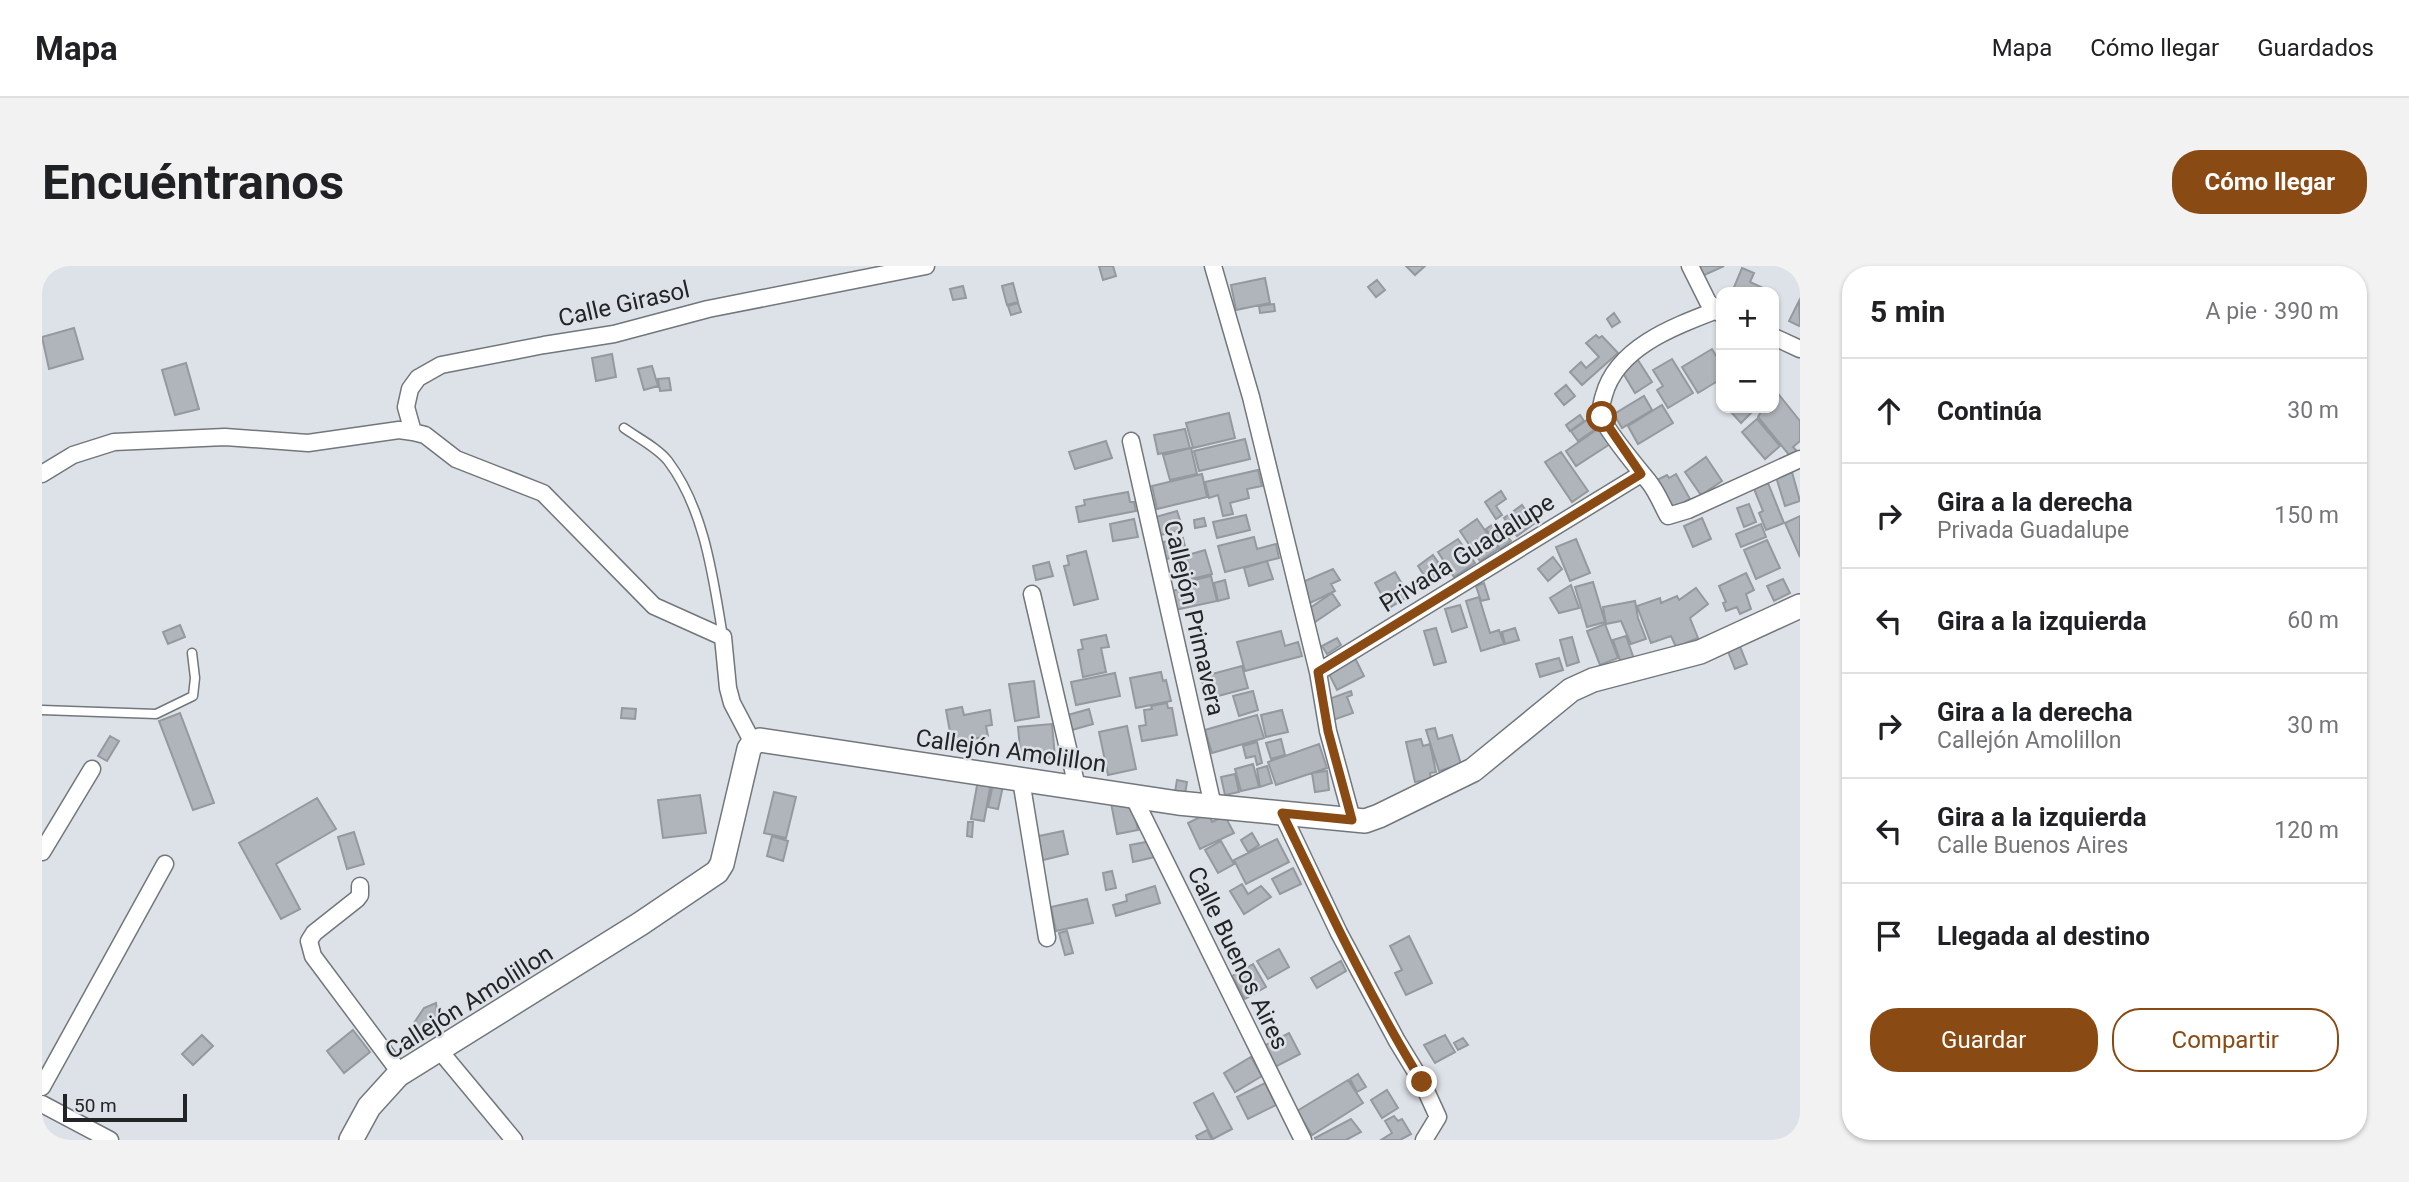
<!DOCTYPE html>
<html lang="es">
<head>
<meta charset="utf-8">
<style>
	:root { --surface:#fff; --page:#f2f2f2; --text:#202124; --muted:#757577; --line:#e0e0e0; --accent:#8a4a13 }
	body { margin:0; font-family:Roboto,sans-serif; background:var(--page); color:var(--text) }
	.controls { position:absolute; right:21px; top:21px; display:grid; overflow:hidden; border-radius:14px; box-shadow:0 2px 5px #0004 }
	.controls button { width:63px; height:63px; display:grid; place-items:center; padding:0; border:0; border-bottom:2px solid var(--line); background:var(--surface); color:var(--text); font:35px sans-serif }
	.scale { position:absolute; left:21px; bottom:18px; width:124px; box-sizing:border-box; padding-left:7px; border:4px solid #222426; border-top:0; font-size:19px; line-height:24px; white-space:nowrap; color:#222426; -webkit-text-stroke:5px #dde2e8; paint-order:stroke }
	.stop { position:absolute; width:21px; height:21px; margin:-16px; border:5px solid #8a4a13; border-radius:50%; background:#fff }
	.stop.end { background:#8a4a13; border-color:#fff; box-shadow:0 2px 7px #0008 }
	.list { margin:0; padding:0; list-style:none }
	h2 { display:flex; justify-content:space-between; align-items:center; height:91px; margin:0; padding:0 28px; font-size:30px }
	h2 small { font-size:23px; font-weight:400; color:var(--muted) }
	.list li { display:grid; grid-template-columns:46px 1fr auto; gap:21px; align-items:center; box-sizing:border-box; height:105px; padding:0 28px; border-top:2px solid var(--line) }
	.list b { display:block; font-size:26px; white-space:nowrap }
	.list p { margin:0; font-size:23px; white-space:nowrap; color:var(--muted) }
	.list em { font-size:23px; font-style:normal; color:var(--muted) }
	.actions { display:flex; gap:14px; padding:21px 28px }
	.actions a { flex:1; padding:16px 0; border:2px solid var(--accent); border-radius:28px; text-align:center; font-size:24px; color:var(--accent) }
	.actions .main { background:var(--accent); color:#fff }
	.icon { flex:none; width:38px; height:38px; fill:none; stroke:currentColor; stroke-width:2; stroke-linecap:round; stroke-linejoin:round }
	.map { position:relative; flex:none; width:1758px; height:874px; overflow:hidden; border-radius:28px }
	header { display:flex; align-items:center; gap:42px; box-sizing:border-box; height:98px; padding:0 35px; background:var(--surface); border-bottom:2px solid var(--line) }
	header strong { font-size:33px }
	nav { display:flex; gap:38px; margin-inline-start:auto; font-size:24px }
	.intro { display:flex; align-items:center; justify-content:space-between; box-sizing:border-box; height:168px; padding:0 42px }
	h1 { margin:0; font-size:49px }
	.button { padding:18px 32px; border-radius:28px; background:var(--accent); color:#fff; font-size:24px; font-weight:700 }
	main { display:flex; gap:42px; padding:0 42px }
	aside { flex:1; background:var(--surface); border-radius:28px; box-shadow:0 2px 5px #0004 }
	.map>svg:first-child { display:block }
	.building { fill:#b0b5bb; stroke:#94999e; stroke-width:2 }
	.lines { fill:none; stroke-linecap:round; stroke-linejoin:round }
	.lane-casing { stroke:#72777c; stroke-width:11 }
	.street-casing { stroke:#72777c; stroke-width:19 }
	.secondary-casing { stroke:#72777c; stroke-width:26 }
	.lane { stroke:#fff; stroke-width:8 }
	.street { stroke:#fff; stroke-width:16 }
	.secondary { stroke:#fff; stroke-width:23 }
	.route { stroke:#8a4a13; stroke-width:9 }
	.labels { text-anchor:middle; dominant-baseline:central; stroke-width:5; stroke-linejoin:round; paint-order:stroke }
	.street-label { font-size:24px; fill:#222426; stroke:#dde2e8 }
</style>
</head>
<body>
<header>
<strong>Mapa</strong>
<nav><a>Mapa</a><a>Cómo llegar</a><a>Guardados</a></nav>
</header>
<div class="intro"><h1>Encuéntranos</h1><a class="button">Cómo llegar</a></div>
<main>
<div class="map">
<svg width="1758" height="874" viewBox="0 0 1758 874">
	<rect width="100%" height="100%" fill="#dde2e8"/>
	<path class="building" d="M1057,0H1071L1074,10L1061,14Z
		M1364,0H1383L1373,9Z
		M1653,0H1682L1658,11Z
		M1700,2L1712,7L1708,16L1721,22L1719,26H1690Z
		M1223,12L1228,37L1194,44L1189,19Z
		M1335,14L1343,24L1334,31L1326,21Z
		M971,17L976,36L965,39L960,20Z
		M921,20L924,32L911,34L908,23Z
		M1757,35L1758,58L1757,60L1747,55Z
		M976,37L979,46L969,49L966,40Z
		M1232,38L1233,45L1218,47L1217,40Z
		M1572,47L1578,56L1570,61L1565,53Z
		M32,62L41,93L7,103L0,71Z
		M1554,69L1557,72L1560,70L1576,87L1540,119L1528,106L1539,96L1544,102L1557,91L1544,77Z
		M1670,83L1679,98V113L1656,127L1640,101Z
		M570,88L574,111L554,115L550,92Z
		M1594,91L1610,116L1593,127L1578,102Z
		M1630,93L1651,127L1626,142L1615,124L1621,120L1611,104Z
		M144,97L157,143L133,149L120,104Z
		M610,100L616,120L602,124L596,103Z
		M627,112L629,124L618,125L616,113Z
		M1524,119L1533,130L1522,139L1513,128Z
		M1734,125L1758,155V175L1751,181L1755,185L1748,190L1716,151L1721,142H1732V128Z
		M1602,130L1610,144L1580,162L1572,148Z
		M1620,139L1631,157L1596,178L1586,160Z
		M1696,142H1714L1699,157L1690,147Z
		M1187,147L1193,172L1151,182L1144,157Z
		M1538,149L1542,155L1528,165L1524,159Z
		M1548,152L1555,162L1536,175L1529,165Z
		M1715,153L1738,180L1723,193L1700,166Z
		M1557,162L1568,178L1534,200L1524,185Z
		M1143,163L1148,182L1116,188L1112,169Z
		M1203,173L1208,193L1157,205L1152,185Z
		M1064,175L1070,192L1033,203L1027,186Z
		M1149,182L1155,208L1128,214L1121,189Z
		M1519,186L1546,225L1530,236L1503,196Z
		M1664,191L1680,215L1659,229L1643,206Z
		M1216,204L1220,220L1205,223L1207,232L1188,237L1191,248L1181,250L1176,229L1167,232L1163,216Z
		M1750,206L1758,235L1743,240L1734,211Z
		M1160,208L1165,231L1115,243L1110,220Z
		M1634,208L1648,233L1631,242L1615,214L1625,209L1627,212Z
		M1726,217L1742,257L1724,264L1717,247L1721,245L1712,223Z
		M1459,225L1464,233L1454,240L1460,249L1454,253L1443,236Z
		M1086,226L1088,236H1092L1094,245L1037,256L1034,241L1043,239L1042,234Z
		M1707,238L1714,256L1702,261L1695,242Z
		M1480,239L1493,257L1475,270L1462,252Z
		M1135,245L1141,263L1119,269L1114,251Z
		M1204,249L1208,264L1175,272L1171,256Z
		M1758,250V291L1743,257Z
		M1162,252L1164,260L1153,262L1152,254Z
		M1660,252L1669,273L1651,281L1642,260Z
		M1092,253L1096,271L1071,275L1068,258Z
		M1435,253L1456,283L1438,295L1418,265Z
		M1454,256L1469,275L1458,283L1444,263Z
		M1719,258L1724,271L1699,281L1694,268Z
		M1212,271L1215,283L1234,278L1237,292L1183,306L1176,280Z
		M1141,272L1145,289L1124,293L1121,276Z
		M1416,273L1433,297L1412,311L1396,286Z
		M1534,273L1548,307L1528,315L1514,281Z
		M1725,274L1738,302L1714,313L1702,284Z
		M1163,284L1170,308L1146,314L1139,291Z
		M1044,285L1056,333L1032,339L1022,300L1027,299L1025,290Z
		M1391,289L1403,306L1387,317L1376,300Z
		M1511,291L1520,303L1506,315L1496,303Z
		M1225,295L1231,313L1207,320L1202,302Z
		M1007,296L1011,310L994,314L991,300Z
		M1291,303L1298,314L1289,318L1293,325L1266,338L1256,318Z
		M1353,306L1367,330L1347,342L1333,317Z
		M1704,307L1712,324L1704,328L1709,343L1698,348L1695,341L1684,345L1681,337L1684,336L1677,320Z
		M1169,310L1175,335L1133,344L1129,325L1148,321L1147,315Z
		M1741,313L1748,327L1732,335L1725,320Z
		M1183,314L1187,332L1176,335L1172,317Z
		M1551,316L1563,356L1545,361L1533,321Z
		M1442,317L1447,333L1439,335L1434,320Z
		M1529,319L1537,342L1517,347L1508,332Z
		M1654,322L1666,338L1648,352L1656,372L1634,381L1629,370L1609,377L1595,340L1618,332L1619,337L1635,330L1637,334Z
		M1290,327L1298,339L1273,356L1265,344Z
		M1437,331L1448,367L1457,364L1462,378L1439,385L1424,335Z
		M1593,335L1596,352L1604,373L1589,378L1579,355L1564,358L1561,341Z
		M1418,339L1425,361L1410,366L1403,343Z
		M1563,358L1576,392L1558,399L1545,365Z
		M138,359L143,371L126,378L121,366Z
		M1394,362L1404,396L1392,399L1382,365Z
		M1473,362L1477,374L1463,378L1460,366Z
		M1239,365L1243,380L1256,376L1260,390L1203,405L1195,376Z
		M1064,369L1067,381L1059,382L1064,406L1041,411L1036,384L1041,383L1039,374Z
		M1584,370L1592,393L1579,397L1571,374Z
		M1530,371L1537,396L1525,400L1518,374Z
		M1295,372L1299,379L1285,388L1280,380Z
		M1695,373L1705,398L1693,403L1683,378Z
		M1313,392L1322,410L1295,424L1286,406Z
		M1517,392L1521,404L1498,411L1494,398Z
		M1200,400L1206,422L1165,433L1159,411Z
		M1119,406L1121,415L1124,414L1129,435L1094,442L1088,412Z
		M1073,407L1078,430L1034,439L1029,416Z
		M992,415L997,451L973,455L967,418Z
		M1211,425L1216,444L1197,450L1191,430Z
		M1309,425L1310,429L1305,431L1311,447L1291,454L1284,434Z
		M1125,437L1126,442H1130L1135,469L1100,475L1097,460L1104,459L1102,444L1110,443L1109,440Z
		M920,441L922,449L948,444L950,459L944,460L946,470L910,477L904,444Z
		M580,442L594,443L593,453L579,452Z
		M1047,443L1051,458L1030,464L1026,449Z
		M1240,444L1246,466L1224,471L1219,449Z
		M138,447L172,537L151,544L117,455Z
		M1215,449L1222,472L1170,487L1163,464Z
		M1010,458L1013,491L979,494L976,461Z
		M1085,460L1094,503L1066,509L1057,466Z
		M1393,462L1396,473L1410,469L1419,498L1397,505L1384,464Z
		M68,470L77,475L65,495L56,490Z
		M1239,473L1243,489L1229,493L1224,477Z
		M1379,473L1381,480L1388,478L1394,506L1388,507L1389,513L1373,516L1364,476Z
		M1215,476L1220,497L1215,499L1213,490L1204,492L1201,480Z
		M1277,478L1285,502L1234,519L1226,496Z
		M1211,498L1217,521L1199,525L1193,503Z
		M1225,500L1230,517L1218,521L1215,503Z
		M1285,505L1287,524L1273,526L1270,507Z
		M1193,508L1197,526L1183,529L1179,511Z
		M936,514L949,517L942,555L929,553Z
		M1135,514L1145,516L1143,528L1133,526Z
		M951,518L961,520L956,543L946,541Z
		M732,526L754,531L744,572L722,567Z
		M658,529L664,567L621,572L616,534Z
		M275,532L294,563L234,598L258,643L239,653L197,577Z
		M1089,533L1096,564L1075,568L1069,537Z
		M1166,547L1170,556L1183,550L1192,567L1158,583L1146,557Z
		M926,556H931L930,571L925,570Z
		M1021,565L1026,588L997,595L992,571Z
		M312,566L322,598L305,603L296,571Z
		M1210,567L1217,579L1206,586L1199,574Z
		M730,570L746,575L741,595L725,590Z
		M1235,573L1247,596L1204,618L1192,594Z
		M1109,575L1113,591L1091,596L1088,579Z
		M1179,575L1192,598L1176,607L1163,584Z
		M1251,602L1259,618L1238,628L1230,613Z
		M1070,605L1074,622L1064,624L1061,607Z
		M1200,618L1206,628L1219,620L1229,631L1202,648L1188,625Z
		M1113,620L1118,637L1074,650L1071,639L1085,635L1084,629Z
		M1045,633L1051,657L1014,665L1009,641Z
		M1025,665L1031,687L1023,689L1017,667Z
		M1367,670L1390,717L1364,729L1353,707L1360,704L1348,680Z
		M1237,683L1247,701L1226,713L1215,695Z
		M1299,695L1304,705L1275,722L1269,712Z
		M1211,698L1224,721L1203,733L1190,710Z
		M394,737L397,765L373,778L370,760L382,742Z
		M311,764L328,786L302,807L285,785Z
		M1247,767L1258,788L1233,801L1222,780Z
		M160,769L171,780L151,799L140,788Z
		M1403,769L1413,786L1393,797L1382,779Z
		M1421,772L1426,779L1416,784L1412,777Z
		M1209,791L1220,810L1193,826L1182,807Z
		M1316,808L1324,821L1315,826L1308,813Z
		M1306,814L1321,837L1270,869L1255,845Z
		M1223,817L1234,839L1206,853L1195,831Z
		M1345,824L1356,842L1340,852L1329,834Z
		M1171,827L1190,863L1171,873L1152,837Z
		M1352,850L1356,855L1360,853L1369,868L1358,874H1339L1350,867L1343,855Z
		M1309,853L1319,866L1304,874H1274L1273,872Z
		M1165,864L1170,874H1156L1154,870Z"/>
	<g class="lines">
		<defs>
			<path id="lane" d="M582,162C596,172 616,182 626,195C663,244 671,312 681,371
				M0,444L114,448L151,430L153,412L150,387"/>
			<path id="street" d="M1171,0L1209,131L1276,406L1286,465L1310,553
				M1648,0L1666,36L1679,48
				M1675,44C1633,60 1575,81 1562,129C1560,135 1558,144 1560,151C1563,163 1598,205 1607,216C1615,226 1620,239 1626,250L1646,244L1758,193
				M1732,71L1758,83
				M371,166L364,141L368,123L376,112L399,99L502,79L572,68L666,43L884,0
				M1089,175L1171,540
				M0,208L31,189L72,176L183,171L266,177L357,164L371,166L383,169L414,193L501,227L612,340L681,371L686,422L690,437L711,477
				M990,328L1035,521
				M1276,406L1599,208
				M979,514L1005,672
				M1091,530L1261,874
				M1240,547L1297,667L1355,775L1380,816L1396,851L1382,874
				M0,586L50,503
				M318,620V629L315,633L272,667L267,675L271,690L359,808
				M398,785L472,874
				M0,821L123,598
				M0,838L68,874"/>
			<path id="secondary" d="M309,874L327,841L356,809L598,658L675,606L680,598L707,483L711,477L718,474L1136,537L1323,555L1337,550L1431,504L1529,424L1551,414L1658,386L1758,340"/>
		</defs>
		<use href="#lane" class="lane-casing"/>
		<use href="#street" class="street-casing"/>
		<use href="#secondary" class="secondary-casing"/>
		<use href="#lane" class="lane"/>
		<use href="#street" class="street"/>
		<use href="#secondary" class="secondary"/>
	</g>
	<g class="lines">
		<path class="route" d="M1380,816C1327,730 1284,638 1240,547L1310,554L1286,465L1276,406L1599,208L1560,151"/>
	</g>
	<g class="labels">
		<g class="street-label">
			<text transform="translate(582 38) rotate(-13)">Calle Girasol</text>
			<text transform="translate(1425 287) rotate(-32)">Privada Guadalupe</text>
			<text transform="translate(1152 352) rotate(77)">Callejón Primavera</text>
			<text transform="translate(969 485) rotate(8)">Callejón Amolillon</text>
			<text transform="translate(1196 692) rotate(64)">Calle Buenos Aires</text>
			<text transform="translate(427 736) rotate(-32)">Callejón Amolillon</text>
		</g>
	</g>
</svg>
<div class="controls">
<button>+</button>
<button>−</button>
</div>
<div class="scale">50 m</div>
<div class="stop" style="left:1560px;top:151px"></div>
<div class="stop end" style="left:1380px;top:816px"></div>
</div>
<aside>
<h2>5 min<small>A pie · 390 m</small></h2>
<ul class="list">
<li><svg class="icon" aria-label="ahead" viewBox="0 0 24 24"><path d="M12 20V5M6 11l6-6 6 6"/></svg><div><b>Continúa</b></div><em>30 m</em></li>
<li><svg class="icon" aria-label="right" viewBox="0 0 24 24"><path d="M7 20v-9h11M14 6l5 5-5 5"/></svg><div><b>Gira a la derecha</b><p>Privada Guadalupe</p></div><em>150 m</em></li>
<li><svg class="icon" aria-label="left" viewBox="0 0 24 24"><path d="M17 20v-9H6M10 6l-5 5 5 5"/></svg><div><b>Gira a la izquierda</b></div><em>60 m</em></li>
<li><svg class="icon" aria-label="right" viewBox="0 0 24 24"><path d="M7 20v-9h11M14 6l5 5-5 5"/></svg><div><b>Gira a la derecha</b><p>Callejón Amolillon</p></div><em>30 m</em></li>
<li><svg class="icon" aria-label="left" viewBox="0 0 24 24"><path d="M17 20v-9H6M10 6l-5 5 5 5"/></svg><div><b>Gira a la izquierda</b><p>Calle Buenos Aires</p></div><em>120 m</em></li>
<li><svg class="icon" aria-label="arrive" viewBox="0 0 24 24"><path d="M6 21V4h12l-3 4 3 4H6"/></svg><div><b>Llegada al destino</b></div></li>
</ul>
<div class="actions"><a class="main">Guardar</a><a>Compartir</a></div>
</aside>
</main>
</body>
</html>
